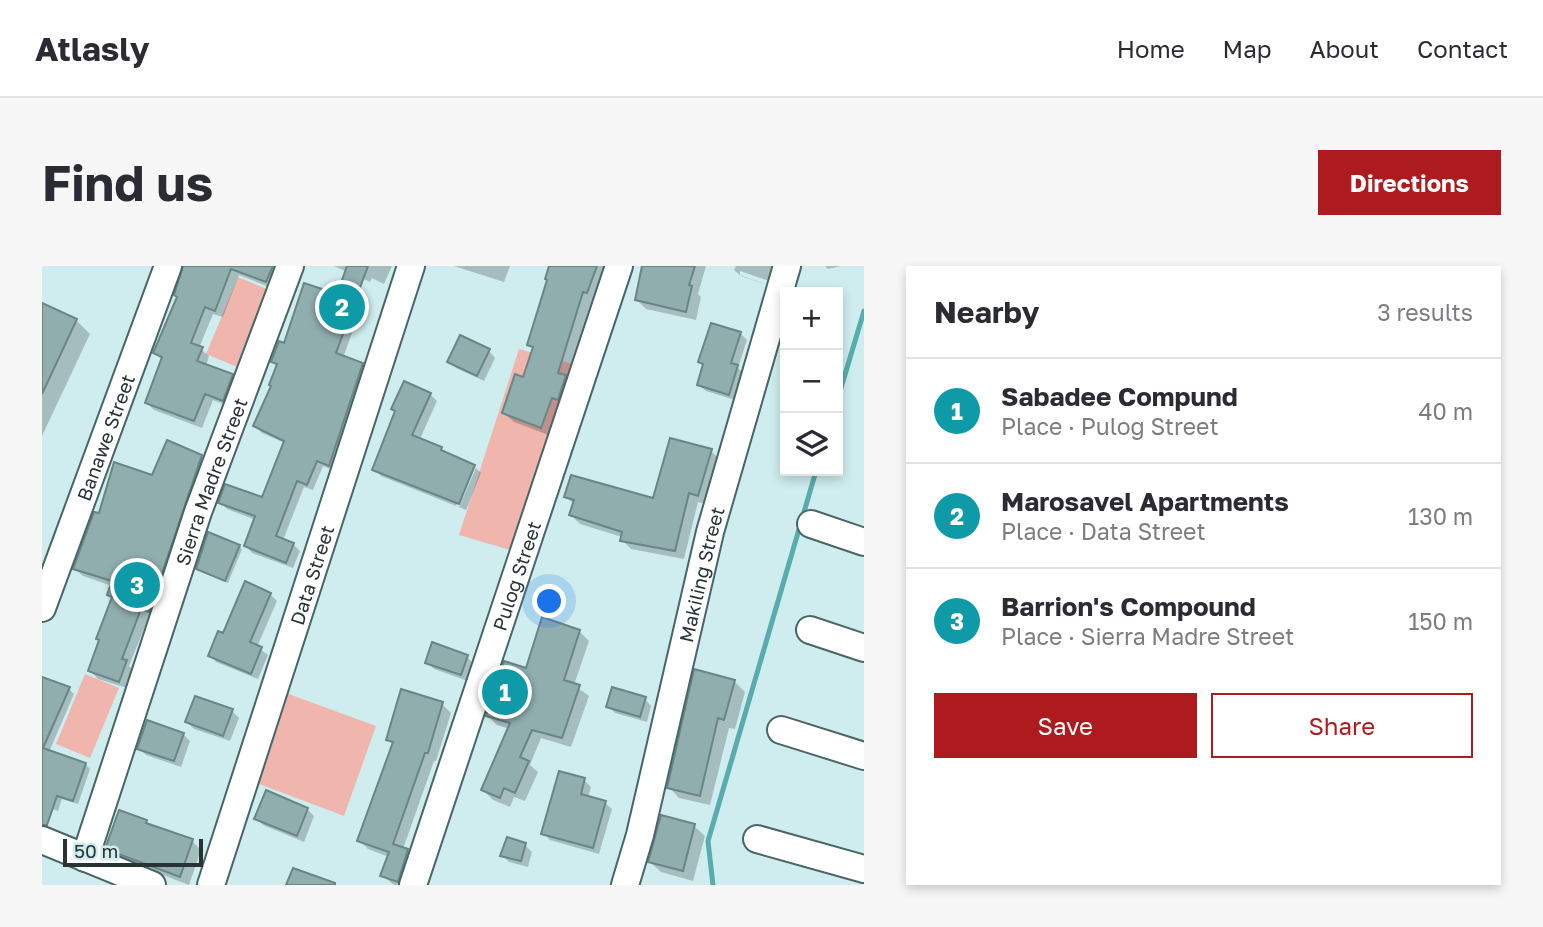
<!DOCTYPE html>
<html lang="en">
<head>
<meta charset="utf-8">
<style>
	:root { --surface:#fff; --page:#f7f7f7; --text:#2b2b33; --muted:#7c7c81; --line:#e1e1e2; --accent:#ad1b1e }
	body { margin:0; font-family:"Golos Text",sans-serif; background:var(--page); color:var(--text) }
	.controls { position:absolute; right:21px; top:21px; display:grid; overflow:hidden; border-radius:0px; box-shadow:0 4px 10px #0003 }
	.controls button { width:63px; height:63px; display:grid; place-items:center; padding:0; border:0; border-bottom:2px solid var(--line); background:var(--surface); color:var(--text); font:35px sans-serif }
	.scale { position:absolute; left:21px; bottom:18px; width:140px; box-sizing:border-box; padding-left:7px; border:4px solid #283434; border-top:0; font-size:19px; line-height:24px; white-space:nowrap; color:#283434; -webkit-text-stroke:5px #cfedee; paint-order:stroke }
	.you { position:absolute; left:508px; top:336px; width:24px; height:24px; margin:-18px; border:5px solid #fff; border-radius:50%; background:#1a73e8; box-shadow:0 0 0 10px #1a73e833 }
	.badge { display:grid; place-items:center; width:46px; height:46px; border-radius:50%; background:var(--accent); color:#fff; font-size:23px; font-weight:700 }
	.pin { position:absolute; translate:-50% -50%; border:4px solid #fff; box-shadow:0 2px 7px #0006 }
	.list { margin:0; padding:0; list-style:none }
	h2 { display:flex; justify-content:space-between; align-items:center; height:91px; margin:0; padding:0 28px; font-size:30px }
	h2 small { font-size:23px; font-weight:400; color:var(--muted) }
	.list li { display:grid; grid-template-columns:46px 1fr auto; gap:21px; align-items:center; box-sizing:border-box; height:105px; padding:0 28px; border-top:2px solid var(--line) }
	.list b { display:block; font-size:26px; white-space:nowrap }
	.list p { margin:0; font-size:23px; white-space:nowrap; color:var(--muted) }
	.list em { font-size:23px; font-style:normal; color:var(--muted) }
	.actions { display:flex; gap:14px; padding:21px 28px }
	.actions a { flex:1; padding:16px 0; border:2px solid var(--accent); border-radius:0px; text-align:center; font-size:24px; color:var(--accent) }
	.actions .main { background:var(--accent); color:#fff }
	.icon { flex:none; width:38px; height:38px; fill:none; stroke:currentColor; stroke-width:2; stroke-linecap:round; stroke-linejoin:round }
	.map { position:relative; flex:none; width:822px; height:619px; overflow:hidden; border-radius:0px }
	header { display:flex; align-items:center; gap:42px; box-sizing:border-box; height:98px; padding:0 35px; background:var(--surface); border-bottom:2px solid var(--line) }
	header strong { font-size:33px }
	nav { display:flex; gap:38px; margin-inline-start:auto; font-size:24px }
	.intro { display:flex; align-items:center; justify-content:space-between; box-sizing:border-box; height:168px; padding:0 42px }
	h1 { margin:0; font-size:49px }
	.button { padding:18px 32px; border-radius:0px; background:var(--accent); color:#fff; font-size:24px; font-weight:700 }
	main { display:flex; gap:42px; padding:0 42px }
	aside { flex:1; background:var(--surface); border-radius:0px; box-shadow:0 4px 10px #0003 }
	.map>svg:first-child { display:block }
	.green { fill:#f0b6ae }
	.shadow { fill:#0003 }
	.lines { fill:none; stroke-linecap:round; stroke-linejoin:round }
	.stream { stroke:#59acad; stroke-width:5 }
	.building { fill:#91aeaf; stroke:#698586; stroke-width:2 }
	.minor-casing { stroke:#496565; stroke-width:30 }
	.minor { stroke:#fff; stroke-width:26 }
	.labels { text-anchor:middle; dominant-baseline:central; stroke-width:7; stroke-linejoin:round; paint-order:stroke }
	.street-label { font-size:19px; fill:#283434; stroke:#cfedee }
</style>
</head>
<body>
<header>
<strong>Atlasly</strong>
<nav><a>Home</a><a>Map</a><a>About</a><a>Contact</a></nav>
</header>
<div class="intro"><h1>Find us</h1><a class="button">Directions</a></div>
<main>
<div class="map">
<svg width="822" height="619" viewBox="0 0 822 619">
	<rect width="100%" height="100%" fill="#cfedee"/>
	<path class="green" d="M196,11L232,26L200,103L164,88Z
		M477,83L531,98L468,284L417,269Z
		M43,408L77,422L48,492L14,478Z
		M244,427L334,460L302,550L212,516Z"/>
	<path class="shadow" d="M143,0H241L232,23L197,9L181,51L171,48L157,82L167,90L164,100L190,109L197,117L188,141L171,134L160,162L112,144L105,137L121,95L113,87L136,32Z
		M292,0H350L342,18L330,12L328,16Z
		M412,0H468L462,16Z
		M509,0H567L555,36L551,34L509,170L472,156L462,147L483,113L492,83L487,79L507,15Z
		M600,0H664L656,28L659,31L654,54L604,43L594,33Z
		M694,0H735L730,16L698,5V9L728,20L699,10L692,4Z
		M783,0H799L786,3Z
		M313,35L319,42L301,92L320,98L327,105L293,205L281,200L271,224L262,221L241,274L251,278L258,285L251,302L210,287L204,280L214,254L185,243L178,236L221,233L243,177L220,167L213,160L231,121L236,101L231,95L243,79Z
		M0,39L34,54L48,68L0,170Z
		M698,67L705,74L696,102L702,108L693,134L664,125L657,119L662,100L658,96Z
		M447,85L453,92L442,115L414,102L408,95Z
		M388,128L395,135L378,173L399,183L406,189L433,201H431L414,240L339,210L332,203L355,147Z
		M669,185L678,194L665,238L656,236L642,293L589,283L580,274V271L538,258L529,249L532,239L524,230L612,234Z
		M159,191L167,198L114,353L107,350L87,400L91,404L85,422L56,413L48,405L71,333L67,328L70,320L41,310L33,303L58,249L111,211Z
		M434,202L439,207L424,244L417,241Z
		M197,280L200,283L186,317L156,303Z
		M228,328L235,335L215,381L226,389L216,413L174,396L168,389L182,369Z
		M537,365L547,375L532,419L547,430L529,481L499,472L488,499L496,506L483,535L472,531L468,541L451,534L441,524L468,463L455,459L446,450L485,404Z
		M425,391L432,398L426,415L392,403L385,396Z
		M0,413L27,423L32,428L7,486L43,498L48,503L36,538L20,533L16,545L0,539Z
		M692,415L703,426L693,463L687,462L668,539L637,532L627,521Z
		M603,433L609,440L605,456L573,447L566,440Z
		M400,438L409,447L394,495H392L361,583L374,594L366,619H352L340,609L347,591L326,583L317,574L352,479L346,473Z
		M190,445L197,452L188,475L152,463L145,456Z
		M141,468L148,475L139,501L104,489L97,482Z
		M542,514L549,521L546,532L563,537L570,543L557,588L508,574L501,567Z
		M265,543L272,550L262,576L221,559L214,552Z
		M104,556L109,561L150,575L159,584L147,619L74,591L65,582Z
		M652,560L663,570L651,615L619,606L608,596Z
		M483,579L490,586L486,601L467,596L460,589Z"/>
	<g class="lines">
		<path class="stream" d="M796,132L822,45
			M671,619L666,575L774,205"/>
	</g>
	<path class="building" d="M141,0H231L224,16L189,3L173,45L163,41L149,77L161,81L155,95L191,108L181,135L163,128L152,155L103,137L120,91L111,87L135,31L132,29Z
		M305,0H326L294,87L321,97L287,200L275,195L265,219L255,215L234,270L252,277L244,297L202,280L213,250L176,237L183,218L220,231L242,175L211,160L229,120L227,119L235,98L229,96L237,75L242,77L262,17L295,28Z
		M507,0H555L545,27L541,26L516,107L524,109L516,134L510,132L499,162L460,147L473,108L481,111L491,81L485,79L505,14L503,13Z
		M600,0H653L647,19L650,20L644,46L593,34Z
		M0,37L35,53L0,128Z
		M669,57L699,66L689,97L696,99L687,129L655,119L661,98L656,96Z
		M418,69L448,83L435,110L405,96Z
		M362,115L389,127L370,169L400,181L399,184L433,199L417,238L330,204L353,145L349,143Z
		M628,172L670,183L656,230L647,227L633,285L578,275L580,266L527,249L532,234L522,231L529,209L611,232Z
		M125,174L160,189L107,346L99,343L80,393L85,394L77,416L46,405L57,374L54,373L70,331L65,329L70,315L31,303L52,246L57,247L72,196L110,209Z
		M166,266L198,279L183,315L154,303Z
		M203,315L229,327L208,376L220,381L209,408L166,390L176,365L181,367Z
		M500,351L538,364L522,414L538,419L520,472L490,464L478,491L487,495L473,527L462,522L458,532L439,524L468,457L444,450L462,395L484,402Z
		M390,376L426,389L419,409L383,397Z
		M652,403L693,414L682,454L676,452L658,530L625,522Z
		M0,411L28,421L1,482L44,497L31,535L15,530L5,559H0Z
		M570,421L604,431L598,451L564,441Z
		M359,423L401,436L386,487H383L351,578L366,583L356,616L338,610L347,586L315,575L351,476L344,474Z
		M153,430L191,443L181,470L143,456Z
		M105,454L142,467L132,495L95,483Z
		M517,505L543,512L539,528L564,535L551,582L499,568Z
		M224,524L266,542L255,570L212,553Z
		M77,544L105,554L104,557L151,573L138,611L63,583Z
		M619,549L653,558L641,605L606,596Z
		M465,571L484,577L479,595L458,590Z
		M251,602L293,617V619H244Z"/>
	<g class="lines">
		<defs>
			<g id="minor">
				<path d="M769,258L822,276"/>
				<path id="s1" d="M0,342L126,0"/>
				<path d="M768,364L822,382"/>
				<path d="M739,464L822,490"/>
				<path d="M715,573L822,603"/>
				<path d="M0,574L110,619"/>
				<path id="s2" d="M43,592L156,246L248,0"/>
				<path id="s3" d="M169,619L369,0"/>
				<path id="s4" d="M371,619L577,0"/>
				<path id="s5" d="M583,619L598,569L668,266L745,0"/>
			</g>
		</defs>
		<use href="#minor" class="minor-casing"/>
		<use href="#minor" class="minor"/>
	</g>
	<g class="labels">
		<g class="street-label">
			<text stroke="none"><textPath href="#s1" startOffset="182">Banawe Street</textPath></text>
			<text stroke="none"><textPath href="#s2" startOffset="397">Sierra Madre Street</textPath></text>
			<text stroke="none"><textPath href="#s5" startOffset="320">Makiling Street</textPath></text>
			<text stroke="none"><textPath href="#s3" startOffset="326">Data Street</textPath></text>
			<text stroke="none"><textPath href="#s4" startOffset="326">Pulog Street</textPath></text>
		</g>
	</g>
</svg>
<div class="controls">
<button>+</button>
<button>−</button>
<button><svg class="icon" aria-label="layers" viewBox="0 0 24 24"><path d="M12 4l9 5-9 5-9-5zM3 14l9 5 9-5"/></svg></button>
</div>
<div class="scale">50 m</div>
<div class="you"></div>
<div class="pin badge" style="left:463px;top:426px;background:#0f9aa8">1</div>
<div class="pin badge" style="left:300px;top:41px;background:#0f9aa8">2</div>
<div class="pin badge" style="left:95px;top:319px;background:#0f9aa8">3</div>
</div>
<aside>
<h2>Nearby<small>3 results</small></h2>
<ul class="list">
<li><span class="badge" style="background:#0f9aa8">1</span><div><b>Sabadee Compund</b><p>Place · Pulog Street</p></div><em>40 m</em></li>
<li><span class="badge" style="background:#0f9aa8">2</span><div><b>Marosavel Apartments</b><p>Place · Data Street</p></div><em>130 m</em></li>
<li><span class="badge" style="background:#0f9aa8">3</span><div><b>Barrion's Compound</b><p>Place · Sierra Madre Street</p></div><em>150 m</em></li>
</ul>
<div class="actions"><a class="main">Save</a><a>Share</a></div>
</aside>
</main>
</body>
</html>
